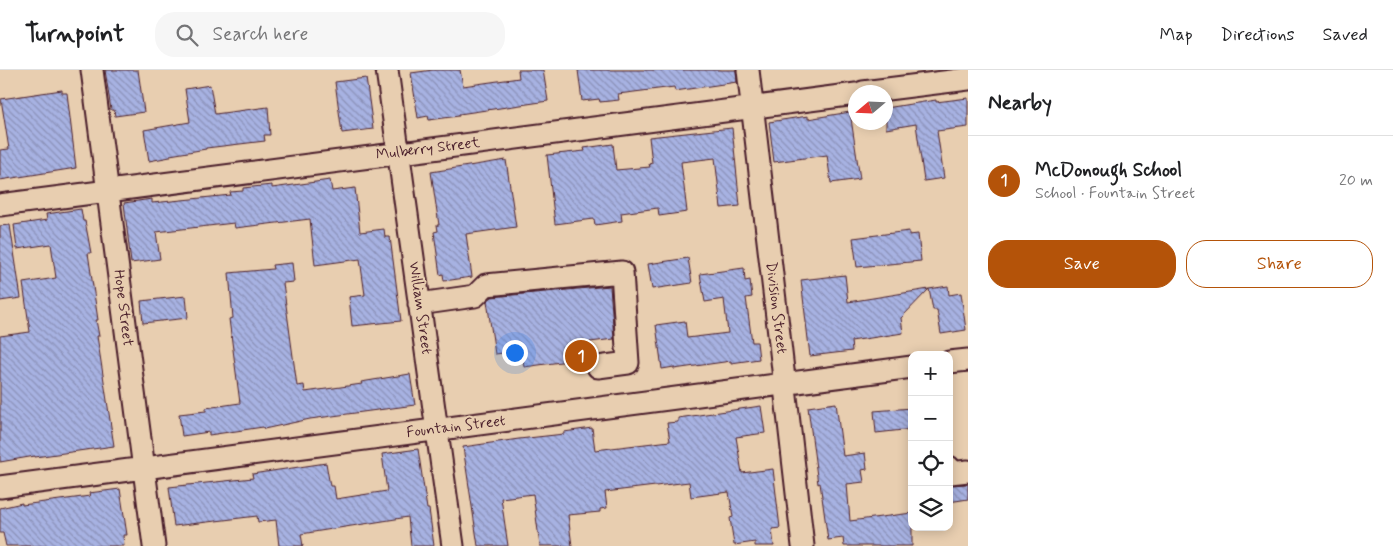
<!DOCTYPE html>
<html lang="en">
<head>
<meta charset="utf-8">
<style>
	:root { --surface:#fff; --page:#f6f6f6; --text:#202124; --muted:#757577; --line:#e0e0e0; --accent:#b45309 }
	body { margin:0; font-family:Mynerve,sans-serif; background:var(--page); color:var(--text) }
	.controls { position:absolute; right:15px; bottom:15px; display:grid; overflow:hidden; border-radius:10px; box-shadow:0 2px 12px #0003 }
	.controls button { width:45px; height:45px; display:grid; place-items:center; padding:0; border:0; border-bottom:1px solid var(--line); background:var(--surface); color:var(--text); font:25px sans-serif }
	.compass { position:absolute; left:848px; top:15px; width:45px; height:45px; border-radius:50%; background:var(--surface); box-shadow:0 2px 12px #0003; rotate:251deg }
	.you { position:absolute; left:514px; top:282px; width:18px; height:18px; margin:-12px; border:4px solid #fff; border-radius:50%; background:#1a73e8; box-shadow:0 0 0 8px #1a73e833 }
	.badge { display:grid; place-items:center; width:32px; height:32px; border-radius:50%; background:var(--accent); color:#fff; font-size:16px; font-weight:700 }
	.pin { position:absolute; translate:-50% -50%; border:2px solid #fff; box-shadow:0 1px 5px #0006 }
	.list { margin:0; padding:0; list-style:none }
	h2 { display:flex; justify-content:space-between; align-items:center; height:65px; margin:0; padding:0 20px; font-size:21px }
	h2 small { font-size:16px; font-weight:400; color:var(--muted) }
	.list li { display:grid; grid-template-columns:32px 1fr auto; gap:15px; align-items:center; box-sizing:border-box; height:90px; padding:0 20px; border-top:1px solid var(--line) }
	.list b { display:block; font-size:19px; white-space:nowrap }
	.list p { margin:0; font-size:16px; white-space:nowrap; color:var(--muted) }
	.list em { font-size:16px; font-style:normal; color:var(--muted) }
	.actions { display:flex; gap:10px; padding:15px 20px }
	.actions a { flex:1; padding:11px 0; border:1px solid var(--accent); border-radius:20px; text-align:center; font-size:18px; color:var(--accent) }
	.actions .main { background:var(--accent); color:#fff }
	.icon { flex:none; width:28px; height:28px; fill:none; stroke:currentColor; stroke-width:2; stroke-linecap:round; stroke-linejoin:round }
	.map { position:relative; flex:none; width:968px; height:476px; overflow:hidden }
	header { display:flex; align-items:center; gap:30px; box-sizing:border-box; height:70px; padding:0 25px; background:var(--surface); border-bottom:1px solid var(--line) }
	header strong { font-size:24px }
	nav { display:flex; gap:28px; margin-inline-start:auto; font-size:18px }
	.search { width:350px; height:45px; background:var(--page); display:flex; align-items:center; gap:12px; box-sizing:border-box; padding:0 18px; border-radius:20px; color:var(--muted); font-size:19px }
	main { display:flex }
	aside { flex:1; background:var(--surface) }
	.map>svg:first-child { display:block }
	.building { fill:url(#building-back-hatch); stroke:#4a1f2b }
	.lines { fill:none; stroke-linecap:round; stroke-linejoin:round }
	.minor-casing { stroke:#4a1f2b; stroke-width:25 }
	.minor { stroke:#e8ceb0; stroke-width:21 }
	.labels { text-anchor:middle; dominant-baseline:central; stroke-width:4; stroke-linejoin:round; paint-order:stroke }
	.street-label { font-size:15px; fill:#4a1f2b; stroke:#e8ceb0 }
</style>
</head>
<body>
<header>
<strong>Turnpoint</strong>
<div class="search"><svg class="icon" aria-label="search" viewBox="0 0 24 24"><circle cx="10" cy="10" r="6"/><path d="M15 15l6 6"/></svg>Search here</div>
<nav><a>Map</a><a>Directions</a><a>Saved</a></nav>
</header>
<main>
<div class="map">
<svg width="968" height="476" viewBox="0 0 968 476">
	<defs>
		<pattern id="building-back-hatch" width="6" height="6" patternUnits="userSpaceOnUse" patternTransform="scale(1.25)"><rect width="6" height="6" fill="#a7b2e2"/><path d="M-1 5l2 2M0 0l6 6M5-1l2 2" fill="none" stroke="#8a90b7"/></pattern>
	</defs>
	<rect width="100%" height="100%" fill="#e8ceb0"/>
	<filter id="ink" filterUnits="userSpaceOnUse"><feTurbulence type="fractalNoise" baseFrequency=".02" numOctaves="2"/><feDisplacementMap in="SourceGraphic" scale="10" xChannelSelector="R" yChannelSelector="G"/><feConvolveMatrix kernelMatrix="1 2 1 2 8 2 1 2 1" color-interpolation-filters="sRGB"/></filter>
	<g filter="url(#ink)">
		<path class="building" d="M105,0H138L144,42L115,46L114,40H111Z
			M433,0H460L463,16L519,8L518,0H543L548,31L459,44V46L429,50L428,46L418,48L411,3Z
			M578,0H736L737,12L675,21L674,17L618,24L619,30L600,32L599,29L582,31Z
			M366,8L373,59L342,63L335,12Z
			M210,15L215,44L268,37L270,65H264L265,71L206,78V79L170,85V87L149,91L144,60L190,52L185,19Z
			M62,20V23H67L76,98L0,110V80L9,79L1,29Z
			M968,28V57L937,61L944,108L924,111L916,54L886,59V38L936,30V32Z
			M850,42L860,109L831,113L827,85L774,92L769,52L808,46V49Z
			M732,58L740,136L721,138L715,88L681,92L687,142L659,146L658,138L621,143L622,151L595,155L594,149L555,154L547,85L585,81L584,78L613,74L616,100L650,97L649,94L652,93L649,67Z
			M506,90L516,157L466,164L472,207L444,211L443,204L440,205L434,162L438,161L437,155H439L431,102Z
			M330,110L332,121L355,118L360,162L384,159L385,167H390L401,251L352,256L349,227L365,225L360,189L315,195L310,149L235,158L234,153L156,162L160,189L131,193L124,133L152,129V133L231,125L230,122L243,121V118L272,115V118Z
			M81,139L83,151H85L91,183H88L98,250H96L99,266H97L114,376L35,387V386L0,392V266L30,262L23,213L56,208L51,174L17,179L14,155L47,150L46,144Z
			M10,155L21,228L0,231V156Z
			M909,161V165L918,164L921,191L857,197L853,168Z
			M688,188L692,213L652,219L648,194Z
			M292,193L294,212L283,213L297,316L304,315L305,322L362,314L361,312L410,304L415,335L310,349L264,359L263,357L209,365V362L182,366L179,344L206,341V338L240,333L229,249L233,248L229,203L273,199L272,195Z
			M744,198L745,211L750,210L752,227L746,228L752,272H757L759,289L731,293V291L674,299V297L662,299L656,255L685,251L687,268L728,263L724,229L705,232L700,204Z
			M845,205L848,232L929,219L901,248L903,263L851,271L852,281L810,286L801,210Z
			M610,216L614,269L590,272L593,286L590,288L524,297L522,281L495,284L487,231L492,227Z
			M948,216L949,225L961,223L966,260L941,264L937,240H933L929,219Z
			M186,226L188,248L143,253L141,231Z
			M836,333L843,386L865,383L867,399L862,400L864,412L847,414L850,451L912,443V476H844L843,468L828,470L820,413L818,414L808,337Z
			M761,336L765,363L736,367L742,403L773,399L780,458L772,459L774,476H755V472L734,475L730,448L733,447L729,422L691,427L689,412L605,422L607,438L600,439V442L568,445L572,476H540L533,424L501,428L508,476H478L463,377L519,369L564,364V362L592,358L595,380L670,371L667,353L678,352V348Z
			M912,338V359L876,363L874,341Z
			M418,379L427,439H429L434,476H411L408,447L301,464L303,476H279L276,450L258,452L257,446L174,456L169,417L253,408L252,404L326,393L330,416H334L336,429L387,421L382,384Z
			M968,414V429L949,432V415Z
			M120,419L127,465H123L124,476H6L3,463H0V438L22,433V435L90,426L89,423Z"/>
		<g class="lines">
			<defs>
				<path id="minor" d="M92,0L154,476
					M387,0L453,476
					M748,0C766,159 786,317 803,476
					M863,22L968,9
					M0,135L856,24
					M419,234L475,226L486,215L622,202L628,293L598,297
					M949,292L968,290
					M949,397L950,403L968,401
					M0,417L912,297"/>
			</defs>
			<use href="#minor" class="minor-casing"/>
			<use href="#minor" class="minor"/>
		</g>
	</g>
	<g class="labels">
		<g class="street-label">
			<text transform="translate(428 79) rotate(-7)">Mulberry Street</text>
			<text transform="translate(123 238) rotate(83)">Hope Street</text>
			<text transform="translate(420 238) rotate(82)">William Street</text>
			<text transform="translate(776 238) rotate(83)">Division Street</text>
			<text transform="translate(456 357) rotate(-7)">Fountain Street</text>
		</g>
	</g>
</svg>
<div class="controls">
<button>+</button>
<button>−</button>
<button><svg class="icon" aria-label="locate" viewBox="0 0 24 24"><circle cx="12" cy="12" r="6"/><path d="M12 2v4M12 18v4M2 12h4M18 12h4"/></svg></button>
<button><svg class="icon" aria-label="layers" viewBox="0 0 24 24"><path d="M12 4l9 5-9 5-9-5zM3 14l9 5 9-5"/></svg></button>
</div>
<svg class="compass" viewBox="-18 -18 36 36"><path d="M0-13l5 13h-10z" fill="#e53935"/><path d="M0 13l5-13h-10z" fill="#757577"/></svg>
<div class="you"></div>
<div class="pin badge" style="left:581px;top:286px">1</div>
</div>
<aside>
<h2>Nearby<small></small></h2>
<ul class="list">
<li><span class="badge">1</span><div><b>McDonough School</b><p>School · Fountain Street</p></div><em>20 m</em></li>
</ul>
<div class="actions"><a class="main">Save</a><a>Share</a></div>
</aside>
</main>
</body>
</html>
